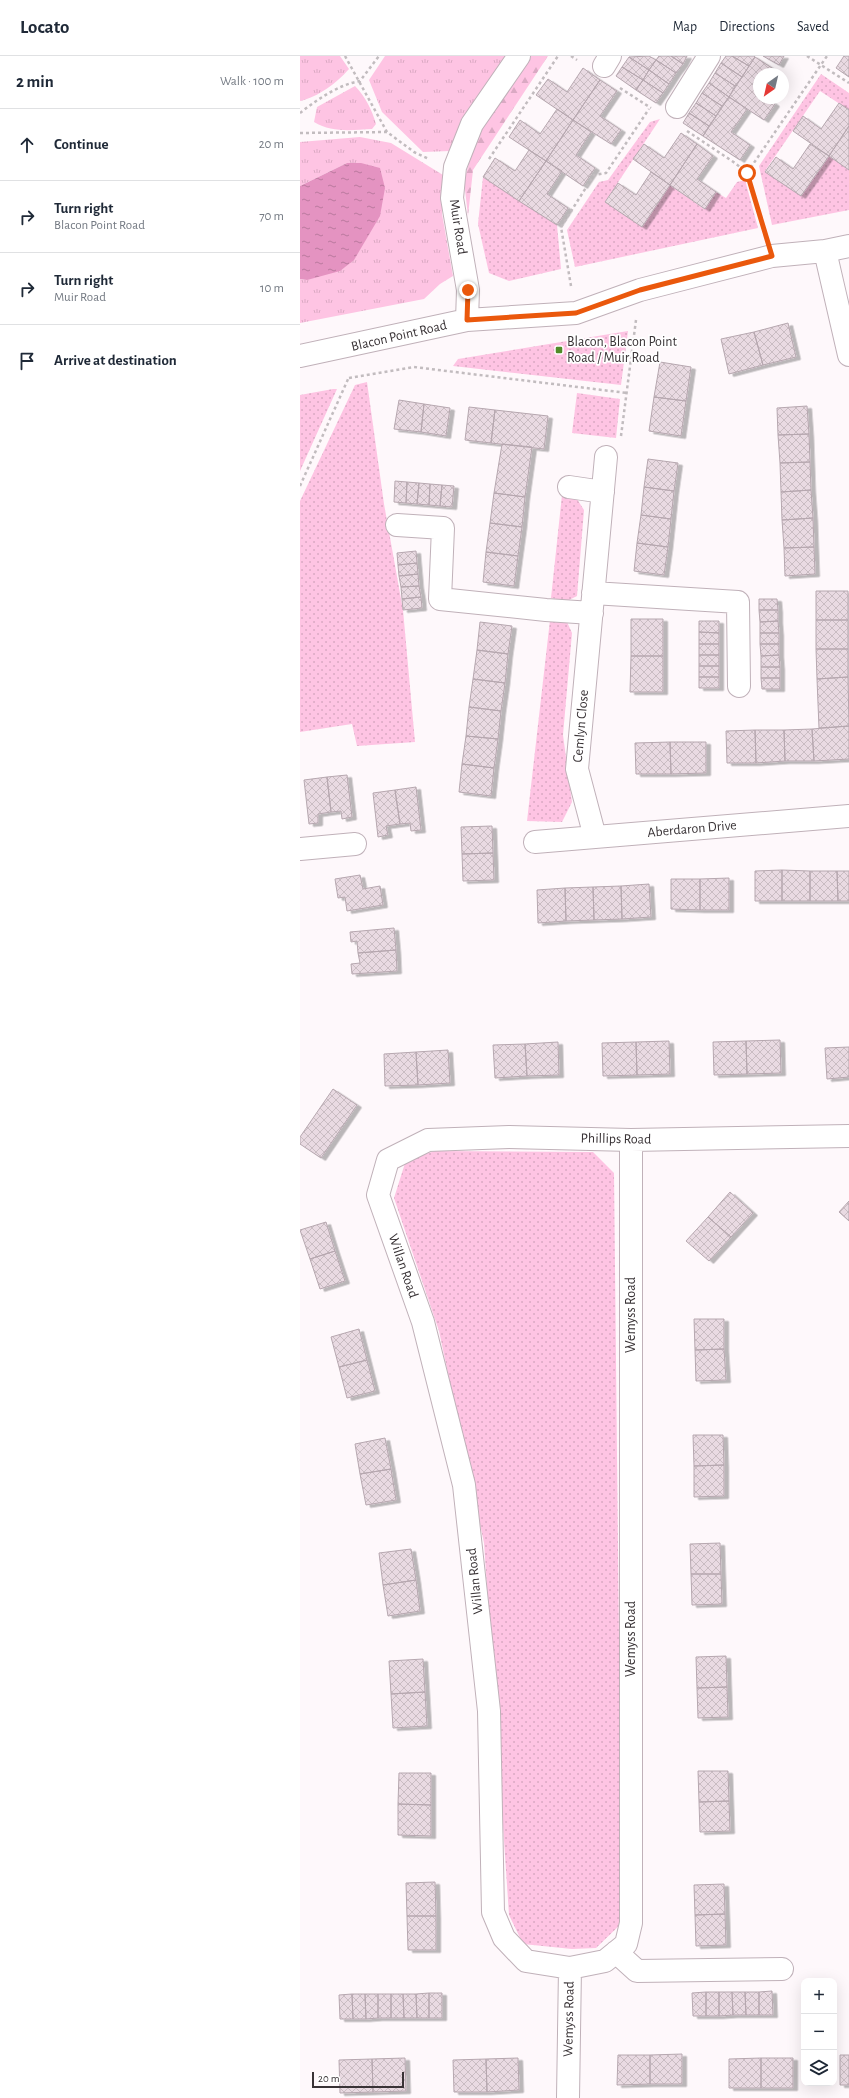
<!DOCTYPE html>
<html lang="en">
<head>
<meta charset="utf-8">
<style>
	:root { --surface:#fff; --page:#f6f6f7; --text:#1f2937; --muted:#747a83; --line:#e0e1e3 }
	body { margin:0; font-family:"Alegreya Sans",sans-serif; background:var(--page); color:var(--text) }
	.controls { position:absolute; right:12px; bottom:12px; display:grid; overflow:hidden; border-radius:8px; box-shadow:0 4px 16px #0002 }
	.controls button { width:36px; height:36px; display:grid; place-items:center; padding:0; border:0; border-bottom:1px solid var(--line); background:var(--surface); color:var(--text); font:20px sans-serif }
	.compass { position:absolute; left:453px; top:12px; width:36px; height:36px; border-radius:50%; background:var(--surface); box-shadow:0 4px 16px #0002; rotate:214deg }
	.scale { position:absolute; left:12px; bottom:10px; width:92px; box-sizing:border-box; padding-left:4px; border:2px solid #393336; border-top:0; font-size:11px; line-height:14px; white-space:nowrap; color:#393336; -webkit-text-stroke:3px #fff; paint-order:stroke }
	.stop { position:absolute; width:12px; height:12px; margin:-9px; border:3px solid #ea580c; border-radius:50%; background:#fff }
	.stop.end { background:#ea580c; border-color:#fff; box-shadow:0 1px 4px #0008 }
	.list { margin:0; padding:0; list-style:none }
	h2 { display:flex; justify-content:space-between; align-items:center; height:52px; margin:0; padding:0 16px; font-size:17px }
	h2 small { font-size:13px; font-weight:400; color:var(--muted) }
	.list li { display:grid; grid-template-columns:26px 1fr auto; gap:12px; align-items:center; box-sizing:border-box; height:72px; padding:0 16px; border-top:1px solid var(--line) }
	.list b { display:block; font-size:15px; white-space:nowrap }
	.list p { margin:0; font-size:13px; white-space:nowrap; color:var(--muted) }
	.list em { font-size:13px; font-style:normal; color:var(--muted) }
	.icon { flex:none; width:22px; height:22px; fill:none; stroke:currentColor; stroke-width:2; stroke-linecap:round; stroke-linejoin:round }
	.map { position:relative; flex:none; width:549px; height:2042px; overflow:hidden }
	header { display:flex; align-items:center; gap:24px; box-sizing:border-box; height:56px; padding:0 20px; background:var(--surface); border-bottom:1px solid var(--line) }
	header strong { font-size:19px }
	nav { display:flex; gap:22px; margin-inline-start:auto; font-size:14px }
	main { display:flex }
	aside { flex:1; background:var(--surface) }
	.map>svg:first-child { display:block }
	.grass { fill:url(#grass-dots) }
	.forest { fill:url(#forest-firs) }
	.park { fill:url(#park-tufts) }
	.water { fill:url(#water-ripples) }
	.building { fill:url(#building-cross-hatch); stroke:#b6a7af; filter:url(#shadow) }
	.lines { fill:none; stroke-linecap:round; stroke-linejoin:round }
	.minor-casing { stroke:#c0b1b9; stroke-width:24 }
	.path { stroke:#c2bcbf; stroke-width:2.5; stroke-dasharray:3 3; stroke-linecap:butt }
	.minor { stroke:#fff; stroke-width:22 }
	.route { stroke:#ea580c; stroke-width:5 }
	.poi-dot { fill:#508b28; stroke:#fff; stroke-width:1.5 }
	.labels { text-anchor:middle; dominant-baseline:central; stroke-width:3.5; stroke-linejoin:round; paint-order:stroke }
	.street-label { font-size:14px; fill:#393336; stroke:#fff }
	.poi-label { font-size:14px; fill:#393336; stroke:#fff; text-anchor:start }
</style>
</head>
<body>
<header>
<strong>Locato</strong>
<nav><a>Map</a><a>Directions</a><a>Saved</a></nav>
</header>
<main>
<aside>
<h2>2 min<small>Walk · 100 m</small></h2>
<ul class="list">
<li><svg class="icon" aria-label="ahead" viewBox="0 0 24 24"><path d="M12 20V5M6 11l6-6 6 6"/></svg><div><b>Continue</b></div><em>20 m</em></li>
<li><svg class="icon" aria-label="right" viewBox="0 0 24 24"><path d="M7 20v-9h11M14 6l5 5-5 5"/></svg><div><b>Turn right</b><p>Blacon Point Road</p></div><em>70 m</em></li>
<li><svg class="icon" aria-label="right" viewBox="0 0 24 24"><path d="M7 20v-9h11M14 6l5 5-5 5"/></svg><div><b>Turn right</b><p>Muir Road</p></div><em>10 m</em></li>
<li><svg class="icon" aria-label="arrive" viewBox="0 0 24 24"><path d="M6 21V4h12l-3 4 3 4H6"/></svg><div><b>Arrive at destination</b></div></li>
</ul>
</aside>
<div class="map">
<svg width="549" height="2042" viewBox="0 0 549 2042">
	<defs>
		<pattern id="grass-dots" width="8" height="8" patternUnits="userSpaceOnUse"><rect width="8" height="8" fill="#fec4e3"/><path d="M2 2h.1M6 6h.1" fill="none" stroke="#daa9c3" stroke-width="1.8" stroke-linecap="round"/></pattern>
		<pattern id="forest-firs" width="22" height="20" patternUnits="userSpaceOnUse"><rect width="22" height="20" fill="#fec4e3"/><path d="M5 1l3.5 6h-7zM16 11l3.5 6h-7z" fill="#daa9c3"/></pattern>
		<pattern id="park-tufts" width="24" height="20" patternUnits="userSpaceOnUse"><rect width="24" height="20" fill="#fec4e3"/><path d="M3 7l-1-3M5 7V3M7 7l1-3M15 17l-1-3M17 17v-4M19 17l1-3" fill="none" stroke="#daa9c3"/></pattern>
		<pattern id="water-ripples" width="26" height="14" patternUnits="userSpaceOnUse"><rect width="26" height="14" fill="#e493c1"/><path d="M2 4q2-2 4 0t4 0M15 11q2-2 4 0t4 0" fill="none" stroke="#ba799e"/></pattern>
		<pattern id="building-cross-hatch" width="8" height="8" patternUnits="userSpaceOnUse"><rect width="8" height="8" fill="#e9dae2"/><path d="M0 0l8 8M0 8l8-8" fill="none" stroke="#c9bcc2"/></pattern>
		<filter id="shadow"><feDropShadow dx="4.5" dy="2.5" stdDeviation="0" flood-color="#0004"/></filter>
	</defs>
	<rect width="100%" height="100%" fill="#fef8fb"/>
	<path class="grass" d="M521,18L549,37V54L520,35L465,115L501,140L529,100L549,114V154L472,169L459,110Z
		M360,63L305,146L342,171L370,129L404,153L416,136L426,142L437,126L445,124L458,172L275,211L267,174L299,126L308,124L350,66Z
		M183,121L257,169L261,213L209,225L189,217L178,168Z
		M328,275L321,329L153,310L158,303Z
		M67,326L84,448L103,554L115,686L57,690L52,668L0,676V445L55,329Z
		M33,333H37L0,415V339Z
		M277,337L320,343L316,382L272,377Z
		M262,439L277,443L284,454L277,540L267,545L251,542Z
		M250,564L267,566L272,577L263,679L272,746L262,766L227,765Z
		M135,1095L293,1096L314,1117L322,1867L296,1892L272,1893L223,1888L209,1859L184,1487L139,1275L94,1142L106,1104Z"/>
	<path class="forest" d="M231,0H248L173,114L168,160L164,125L176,82Z"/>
	<path class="park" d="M0,0H40L49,13C37,27 18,41 0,45Z
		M85,0H206L150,95L123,96L82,56L69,24Z
		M55,30C65,40 72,54 76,68L72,73C52,74 32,77 14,66L17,51Z
		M60,81L91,87L143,119L142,158L153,220L140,228L124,243L0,267V223L7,224L47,107L0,130V86Z"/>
	<path class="water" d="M47,107H61L80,112L85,132L80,160L54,204L40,215L7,224L0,223V130Z"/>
	<path class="building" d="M349,0L356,4L349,14L329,1Z
		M359,0H371L383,8L376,17L356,4Z
		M371,0H387L383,8Z
		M426,0H432L449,10L442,21L421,7Z
		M432,0H454L455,1L449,10Z
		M463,0H484L479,9Z
		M544,0H549V21L536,12Z
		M329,1L349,14L343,24L322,11Z
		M455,1L472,12L469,18H459V33L457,35L459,42H467L475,48L464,64L429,41Z
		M356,4L376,17L369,28L349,14Z
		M421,7L442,21L435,30L415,17Z
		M322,11L343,24L336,34L316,20Z
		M283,12L300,24L273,64L236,39L248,23L267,36Z
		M349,14L369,28L363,37L343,24Z
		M415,17L435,30L429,41L409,27Z
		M300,24L317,35L300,60L321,74L311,88L273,64Z
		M343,24L363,37L356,47L336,34Z
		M409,27L429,41L422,50L402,37Z
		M402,37L422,50L416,60L396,47Z
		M429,41L447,53L431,76L450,89L440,104L403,80Z
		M396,47L416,60L409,70L389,57Z
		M539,47L549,54V70L529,100L493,75L503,60L521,73Z
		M257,53L273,64L246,105L209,81L220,64L240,78Z
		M389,57L409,70L403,80L383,67Z
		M273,64L291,76L276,99L295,112L283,130L246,105Z
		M549,70V114L529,100Z
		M381,77L397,88L370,129L333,103L344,88L364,102Z
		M397,88L413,100L397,123L416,136L405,153L370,129Z
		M510,88L529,100L501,140L465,116L476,101L493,113Z
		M229,94L246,105L219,145L183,121L195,102L215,115Z
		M246,105L262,115L247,138L268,152L257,169L219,145Z
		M351,116L370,129L342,171L305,146L318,127L336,139Z
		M488,267L496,301L463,309L454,276Z
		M454,276L463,309L429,318L421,283Z
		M360,306L391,311L386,345L354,341Z
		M354,341L386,345L381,380L349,375Z
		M99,344L124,348L121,376L94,373Z
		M124,348L150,352L146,380L121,376Z
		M507,350L509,378L478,379L477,352Z
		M169,351L195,354L191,387L165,384Z
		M195,354L248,360L244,393L191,387Z
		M509,378L510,406L480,407L478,379Z
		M202,388L232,391L225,441L194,437Z
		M348,403L378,407L374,435L344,431Z
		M510,406L511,434L481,436L480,407Z
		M95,425L107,426L106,447L94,446Z
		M107,426L119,427L117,448L106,447Z
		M119,427L130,428L129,449L117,448Z
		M130,428L142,429L140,450L129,449Z
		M142,429L154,430L152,451L140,450Z
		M344,431L374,435L371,463L341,459Z
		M511,434L513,462L482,464L481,436Z
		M194,437L225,441L222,471L190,467Z
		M341,459L371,463L368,491L337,487Z
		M513,462L514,491L484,492L482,464Z
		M190,467L222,471L218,500L186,496Z
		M337,487L368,491L364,519L334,515Z
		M514,491L515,518L485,520L484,492Z
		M116,495L117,507L98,509L97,497Z
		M186,496L218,500L214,530L183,526Z
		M117,507L118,518L99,520L98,509Z
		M118,518L119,530L101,531L99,520Z
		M119,530L121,541L102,543L101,531Z
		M516,535H548V564H516Z
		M121,541L122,552L103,554L102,543Z
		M459,543H477L478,554H459Z
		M459,554H478V565L460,566Z
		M331,563H363V600H331Z
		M516,564H548V593H516Z
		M399,565H419V577L399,576Z
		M478,565L479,577H460V566Z
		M180,566L212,570L208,598L177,594Z
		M399,576L419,577V588H399Z
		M460,577H479V588H460Z
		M399,588H419V599H399Z
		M460,588H479V599L461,600Z
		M516,593H548V621L517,623Z
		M177,594L208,598L205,627L173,623Z
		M399,599H419V610H399Z
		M479,599L480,611H461V600Z
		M331,600H363V636H330Z
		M399,610H419V621H399Z
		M461,611H480V622H461Z
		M399,621H419V632H399Z
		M548,621L549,670L519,672L517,623Z
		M461,622H480V633H462Z
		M173,623L205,627L201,655L169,651Z
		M169,651L201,655L198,683L166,680Z
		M549,670V703L514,705L512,673Z
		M512,673L514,705H485L484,674Z
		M455,674L456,707H427L426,675Z
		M455,674H484L485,705L456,707Z
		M166,680L198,683L194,712L162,708Z
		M370,686L371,718H336L335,687Z
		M370,686H406V717L371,718Z
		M162,708L194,712L191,740L159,736Z
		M47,719L52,761L42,763L41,755L31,756L27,721Z
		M27,721L31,756L18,758V767L9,768L4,724Z
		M116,731L121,774L111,775L110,767L100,768L95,734Z
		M95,734L100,768L86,770L88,779L78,781L73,737Z
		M192,770L193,797L162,798L161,771Z
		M193,797L194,824L163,825L162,798Z
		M482,814L510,815V845H482Z
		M482,814V845H455V815Z
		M510,815H537L538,845H510Z
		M537,815H549V845H538Z
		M60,819L63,833L80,830L83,849L47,855L45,841L38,842L35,823Z
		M429,822V854H400V823Z
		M371,823H400V854L371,853Z
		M349,828L351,861L322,863L321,830Z
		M321,830L322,863L294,864L293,831Z
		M293,831L294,864L266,865L265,832Z
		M265,832L266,865L238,867L237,834Z
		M94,872L96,894L58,897L57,885L51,886L50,876Z
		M96,894L97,915L52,918L51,908L60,907L58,897Z
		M480,984L481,1017L447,1018L446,985Z
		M369,985L370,1018L337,1019L336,986Z
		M446,985L447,1018L414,1019L413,986Z
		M258,986L259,1019L227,1020L225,988Z
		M336,986L337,1019L303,1020L302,987Z
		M225,988L227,1020L195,1022L193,989Z
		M549,991V1021L527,1023L525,992Z
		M148,994L150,1027L118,1029L116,996Z
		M116,996L118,1029L85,1030L84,998Z
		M33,1033L57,1049L21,1102L0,1088V1081Z
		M430,1136L453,1157L431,1181L408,1161Z
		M549,1145V1165L539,1156Z
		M408,1161L431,1181L409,1205L386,1185Z
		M26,1166L35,1195L10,1203L0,1174Z
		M35,1195L45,1225L20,1233L10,1203Z
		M394,1263H424V1293L395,1294Z
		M59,1273L67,1304L39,1311L31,1281Z
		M424,1293L426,1324L396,1325L395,1294Z
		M67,1304L75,1335L47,1342L39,1311Z
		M393,1379H423L424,1409L394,1410Z
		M85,1382L91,1413L60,1418L55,1388Z
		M424,1409V1440L394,1441V1410Z
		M91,1413L96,1444L66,1449L60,1418Z
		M420,1487L421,1518H391L390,1488Z
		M111,1493L116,1524L83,1529L79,1497Z
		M391,1518H421L422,1548L392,1549Z
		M116,1524L120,1555L88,1560L83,1529Z
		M426,1600L427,1631L397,1632L396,1601Z
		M123,1603L125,1636L91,1638L89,1605Z
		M427,1631L428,1661L398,1662L397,1632Z
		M125,1636L127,1670L93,1672L91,1638Z
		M398,1715H428L429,1745L399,1746Z
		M99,1717H131V1749L98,1748Z
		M429,1745L430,1775L400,1776L399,1746Z
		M98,1748L131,1749V1780L98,1779Z
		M135,1826L136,1860H107L106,1827Z
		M424,1828L425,1858L395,1859L394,1829Z
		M425,1858L426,1889L396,1890L395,1859Z
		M107,1860H136V1894H108Z
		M472,1935L473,1959H459V1936Z
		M406,1936H419V1960H406Z
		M406,1936V1960H393L392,1937Z
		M419,1936H432L433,1959L419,1960Z
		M432,1936H445L446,1959H433Z
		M445,1936H459V1959H446Z
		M129,1937H142V1962H129Z
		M129,1937V1962H117L116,1938Z
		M52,1938H65L66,1963H53Z
		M52,1938L53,1963H40L39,1939Z
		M65,1938H78V1962L66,1963Z
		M78,1938H91V1962H78Z
		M91,1938H103L104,1962H91Z
		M103,1938H116L117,1962H104Z
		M382,1998V2028H350V1999Z
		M318,1999H350V2028L317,2029Z
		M540,1999H549V2029H540Z
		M105,2002L106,2035L73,2036L72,2003Z
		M218,2002L219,2034L187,2036L186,2003Z
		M461,2002V2032H429V2003Z
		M461,2002H493V2032H461Z
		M72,2003L73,2036L40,2037L39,2004Z
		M186,2003L187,2036H154L153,2004Z"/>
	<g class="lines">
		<defs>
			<path id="minor" d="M304,10L310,0
				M377,51L409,0
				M525,195L549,299
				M167,264L168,234L152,142L155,111L172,68L219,0
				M0,300L167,264L276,257L340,234L472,200L525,195L549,190
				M269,431L303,436
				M97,469L143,472L140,543L246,554L292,557
				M293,537L438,546L439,630
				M295,781L277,713L306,401
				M235,786L549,760
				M0,793L55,788
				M316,1896L337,1915L482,1913
				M270,1912L226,1905L204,1882L193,1856L189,1655L164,1429L123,1266L78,1139L88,1104L128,1084L209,1081L331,1084L549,1080
				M268,2042L270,1912L305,1905L326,1888L331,1867V1084"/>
		</defs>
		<use href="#minor" class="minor-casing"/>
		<path class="path" d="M45,0L87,76
			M271,0L277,4
			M507,0L549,27
			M320,32L351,52
			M0,57C18,43 38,29 60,25L79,0
			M387,75L435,107L447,117
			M0,77L87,76L114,96L129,103
			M189,103L258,0
			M464,174L447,117L527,0
			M271,230L261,171L294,119L306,117L349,53
			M49,322L114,311L327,337
			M321,380L336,264
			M0,430L49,321"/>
		<use href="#minor" class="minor"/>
	</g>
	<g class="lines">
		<path class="route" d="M168,234L167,264L276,257L340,234L472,200L447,117"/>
	</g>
	<rect class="poi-dot" x="255" y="290" width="8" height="8" rx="2"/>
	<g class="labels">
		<g class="street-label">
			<text transform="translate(158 171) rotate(81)">Muir Road</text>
			<text transform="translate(99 280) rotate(-13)">Blacon Point Road</text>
			<text transform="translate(281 670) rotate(-85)">Cemlyn Close</text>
			<text transform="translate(392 773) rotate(-5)">Aberdaron Drive</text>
			<text transform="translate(316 1083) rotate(1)">Phillips Road</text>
			<text transform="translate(103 1210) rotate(71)">Willan Road</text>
			<text transform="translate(331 1259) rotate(-90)">Wemyss Road</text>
			<text transform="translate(175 1525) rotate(-96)">Willan Road</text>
			<text transform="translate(331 1583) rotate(-90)">Wemyss Road</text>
			<text transform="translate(269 1963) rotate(-89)">Wemyss Road</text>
		</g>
		<g class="poi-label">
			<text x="267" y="286">Blacon, Blacon Point<tspan x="267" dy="16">Road / Muir Road</tspan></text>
		</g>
	</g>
</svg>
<div class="controls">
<button>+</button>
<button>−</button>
<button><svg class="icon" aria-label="layers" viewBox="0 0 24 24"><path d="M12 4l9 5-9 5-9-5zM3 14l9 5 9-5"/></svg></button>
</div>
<svg class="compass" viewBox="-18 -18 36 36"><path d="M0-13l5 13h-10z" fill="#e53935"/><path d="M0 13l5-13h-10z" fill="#747a83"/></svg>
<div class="scale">20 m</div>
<div class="stop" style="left:447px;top:117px"></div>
<div class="stop end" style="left:168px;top:234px"></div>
</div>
</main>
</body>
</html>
